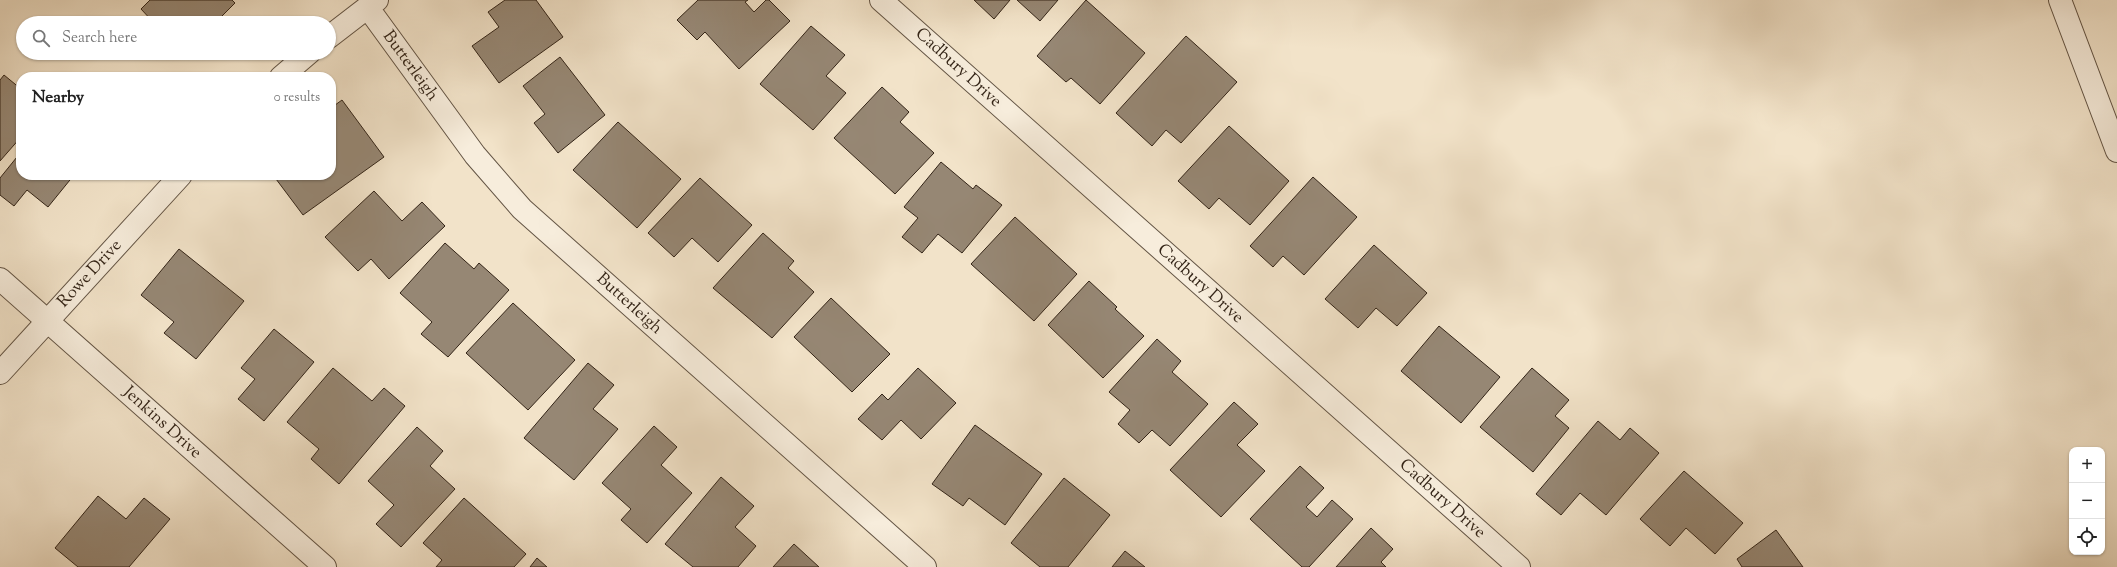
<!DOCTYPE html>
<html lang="en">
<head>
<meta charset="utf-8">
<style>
	:root { --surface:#fff; --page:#f6f6f6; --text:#222; --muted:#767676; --line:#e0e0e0 }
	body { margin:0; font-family:"Sorts Mill Goudy",serif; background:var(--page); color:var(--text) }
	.controls { position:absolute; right:12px; bottom:12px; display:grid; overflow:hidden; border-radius:8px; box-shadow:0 1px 3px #0004 }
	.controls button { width:36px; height:36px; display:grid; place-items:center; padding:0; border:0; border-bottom:1px solid var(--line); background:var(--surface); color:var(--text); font:20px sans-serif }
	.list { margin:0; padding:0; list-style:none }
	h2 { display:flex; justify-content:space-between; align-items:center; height:52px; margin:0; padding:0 16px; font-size:17px }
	h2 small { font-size:13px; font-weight:400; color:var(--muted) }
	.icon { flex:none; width:22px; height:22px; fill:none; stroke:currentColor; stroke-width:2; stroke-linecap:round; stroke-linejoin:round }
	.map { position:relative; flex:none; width:2117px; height:567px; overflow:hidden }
	.search { position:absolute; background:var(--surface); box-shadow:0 1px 3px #0004; left:16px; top:16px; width:320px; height:44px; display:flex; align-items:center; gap:10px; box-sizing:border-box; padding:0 14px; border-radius:22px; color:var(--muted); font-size:15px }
	.panel { position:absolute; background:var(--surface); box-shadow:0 1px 3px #0004; left:16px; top:72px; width:320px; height:108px; border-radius:16px }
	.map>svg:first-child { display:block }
	.building { fill:#968774; stroke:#332417 }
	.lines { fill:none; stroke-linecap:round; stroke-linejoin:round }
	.minor-casing { stroke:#635444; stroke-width:24 }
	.minor { stroke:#f7eddc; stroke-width:22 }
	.labels { text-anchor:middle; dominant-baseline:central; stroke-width:3; stroke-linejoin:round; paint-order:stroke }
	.street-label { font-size:17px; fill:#332417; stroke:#f7eddc }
</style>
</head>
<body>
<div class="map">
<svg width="2117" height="567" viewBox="0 0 2117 567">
	<rect width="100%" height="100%" fill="#f2e3c9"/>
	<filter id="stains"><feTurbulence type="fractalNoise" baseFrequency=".005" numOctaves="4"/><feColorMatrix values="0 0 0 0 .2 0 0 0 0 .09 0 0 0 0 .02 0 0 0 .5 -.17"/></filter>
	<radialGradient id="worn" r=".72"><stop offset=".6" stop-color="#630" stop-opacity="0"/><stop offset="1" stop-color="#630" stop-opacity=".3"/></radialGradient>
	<path class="building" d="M150,0H232L235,3L215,23H154L141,9Z
		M505,0H536L563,37L499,83L472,46L499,27L488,12Z
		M698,0H748L745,2L754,12L766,0H769L790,21L739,69L705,32L697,40L677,20Z
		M974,0H1010L994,19Z
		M1017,0H1058L1040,21Z
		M1086,0L1145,53L1100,104L1071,78L1066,82L1037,56Z
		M811,26L845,55L826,76L846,93L813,130L760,84Z
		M1186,36L1237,82L1181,143L1166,130L1152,146L1116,113Z
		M560,57L605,115L558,153L534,123L545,114L523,86Z
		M4,75L21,89V137L0,161V80Z
		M882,87L909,112L900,122L934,153L895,194L834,138Z
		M342,100L384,157L303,215L273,175H331V108Z
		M618,122L681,179L637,228L573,170Z
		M1229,126L1289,181L1250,225L1219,198L1209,209L1178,181Z
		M21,152V175H74L48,207L27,190L14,206L0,195V178Z
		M941,162L973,189L976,185L1002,205L962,253L938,234L922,253L902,237L918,218L904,207Z
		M1313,177L1357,217L1304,275L1283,256L1273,267L1250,246Z
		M700,178L752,225L718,262L692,238L674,257L648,233Z
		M374,191L402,221L422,202L445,226L389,279L371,259L358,271L325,237Z
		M1015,217L1077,274L1034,321L971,264Z
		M763,233L794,261L788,268L814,292L772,338L713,288Z
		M445,243L474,269L479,263L509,290L448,357L421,334L432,322L400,293Z
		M1374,245L1427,293L1397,326L1376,308L1358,328L1325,299Z
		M179,249L244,301L196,359L164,333L174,322L141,295Z
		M1089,281L1117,307L1115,309L1144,336L1103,378L1048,325Z
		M831,298L890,354L852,392L794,337Z
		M513,303L575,360L528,410L466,353Z
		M1439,326L1500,377L1461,423L1401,371Z
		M274,329L314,362L264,421L238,399L255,379L241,368Z
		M1157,339L1181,361L1172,372L1208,404L1170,446L1152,430L1139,443L1118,424L1130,410L1109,392Z
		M588,363L614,385L593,409L618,429L574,480L524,438Z
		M333,368L372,401L384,388L405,406L339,484L311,459L319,449L287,422Z
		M918,368L956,403L921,439L901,420L882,440L858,419L882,394L888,400Z
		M1532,368L1569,400L1555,416L1569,428L1533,472L1480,427Z
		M1234,402L1258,424L1237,445L1265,471L1221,517L1170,470Z
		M1598,421L1620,440L1630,428L1659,453L1606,515L1580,493L1561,515L1536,494Z
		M975,425L1042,474L1005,525L969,498L963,506L932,484Z
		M654,426L677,447L661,465L692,493L647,543L621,520L631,509L602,483Z
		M417,427L443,451L430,466L455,489L401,547L376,524L394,505L368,481Z
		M1300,466L1324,488L1306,507L1317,517L1332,500L1353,519L1309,567H1302L1250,519Z
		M1684,471L1743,523L1715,554L1686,528L1670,546L1640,519Z
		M721,477L754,506L735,527L756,546L738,567H693L665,544Z
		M1064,478L1110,515L1068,567H1040L1011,543Z
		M98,496L126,519L144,498L170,519L129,567H78L55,548Z
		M464,498L526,554L514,567H436L442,560L423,543Z
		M1371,528L1393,549L1381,562L1386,567H1336Z
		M1776,530L1803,567H1742L1737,559Z
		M794,544L819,567H773Z
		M1125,551L1145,567H1112Z
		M537,558L547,567H530Z"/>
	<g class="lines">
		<defs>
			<path id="minor" d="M881,0L1519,567
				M2060,0L2117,151
				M368,8L475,155L522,209L925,567
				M329,37L377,0
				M281,77L309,53
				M0,279L325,567
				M0,373L181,175"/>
		</defs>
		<use href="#minor" class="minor-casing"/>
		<use href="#minor" class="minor"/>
	</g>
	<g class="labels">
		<g class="street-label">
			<text transform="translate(410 66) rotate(54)">Butterleigh</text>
			<text transform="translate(958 68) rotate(42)">Cadbury Drive</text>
			<text transform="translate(90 274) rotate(-47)">Rowe Drive</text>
			<text transform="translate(1200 284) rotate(42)">Cadbury Drive</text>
			<text transform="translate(629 304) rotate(42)">Butterleigh</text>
			<text transform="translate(162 423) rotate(42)">Jenkins Drive</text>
			<text transform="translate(1442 499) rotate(42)">Cadbury Drive</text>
		</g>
	</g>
	<rect width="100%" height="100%" filter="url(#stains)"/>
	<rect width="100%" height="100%" fill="url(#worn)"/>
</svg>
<div class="controls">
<button>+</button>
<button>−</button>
<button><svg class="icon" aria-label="locate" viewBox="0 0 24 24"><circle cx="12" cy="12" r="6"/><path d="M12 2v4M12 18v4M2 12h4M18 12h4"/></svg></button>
</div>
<div class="search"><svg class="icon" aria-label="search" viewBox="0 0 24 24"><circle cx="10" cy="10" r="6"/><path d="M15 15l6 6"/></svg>Search here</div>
<section class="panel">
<h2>Nearby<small>0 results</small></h2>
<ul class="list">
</ul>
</section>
</div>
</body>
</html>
